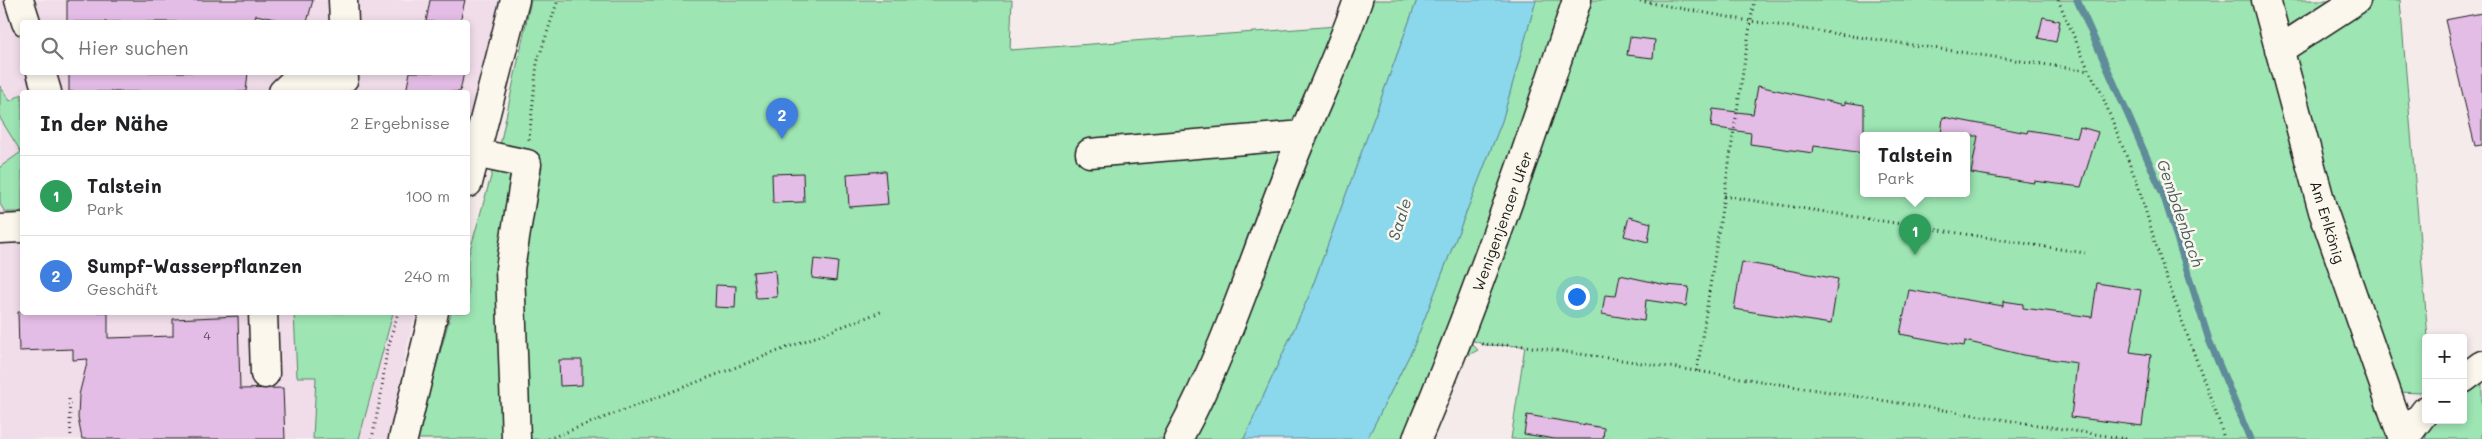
<!DOCTYPE html>
<html lang="de">
<head>
<meta charset="utf-8">
<style>
	:root { --surface:#fff; --page:#f6f6f6; --text:#202124; --muted:#757577; --line:#e0e0e0; --accent:#db2777 }
	body { margin:0; font-family:Mali,sans-serif; background:var(--page); color:var(--text) }
	.controls { position:absolute; right:15px; bottom:15px; display:grid; overflow:hidden; border-radius:5px; box-shadow:0 2px 8px #0003 }
	.controls button { width:45px; height:45px; display:grid; place-items:center; padding:0; border:0; border-bottom:1px solid var(--line); background:var(--surface); color:var(--text); font:25px sans-serif }
	.you { position:absolute; left:1576px; top:296px; width:18px; height:18px; margin:-12px; border:4px solid #fff; border-radius:50%; background:#1a73e8; box-shadow:0 0 0 8px #1a73e833 }
	.badge { display:grid; place-items:center; width:32px; height:32px; border-radius:50%; background:var(--accent); color:#fff; font-size:16px; font-weight:700 }
	.pin { position:absolute; translate:-50% -41px; filter:drop-shadow(0 1px 2px #0008) }
	.pin::after { content:''; position:absolute; top:26px; width:18px; height:15px; background:inherit; clip-path:polygon(0 0,100% 0,50% 100%) }
	.popup { position:absolute; left:1860px; top:132px; width:110px; height:65px; box-sizing:border-box; display:grid; place-content:center; border-radius:5px; background:var(--surface); filter:drop-shadow(0 1px 4px #0005); font-size:16px; white-space:nowrap; color:var(--muted) }
	.popup b { font-size:19px; color:var(--text) }
	.popup::after { content:''; position:absolute; left:50%; top:100%; margin-left:-10px; border:10px solid transparent; border-top-color:var(--surface) }
	.list { margin:0; padding:0; list-style:none }
	h2 { display:flex; justify-content:space-between; align-items:center; height:65px; margin:0; padding:0 20px; font-size:21px }
	h2 small { font-size:16px; font-weight:400; color:var(--muted) }
	.list li { display:grid; grid-template-columns:32px 1fr auto; gap:15px; align-items:center; box-sizing:border-box; height:80px; padding:0 20px; border-top:1px solid var(--line) }
	.list b { display:block; font-size:19px; white-space:nowrap }
	.list p { margin:0; font-size:16px; white-space:nowrap; color:var(--muted) }
	.list em { font-size:16px; font-style:normal; color:var(--muted) }
	.icon { flex:none; width:28px; height:28px; fill:none; stroke:currentColor; stroke-width:2; stroke-linecap:round; stroke-linejoin:round }
	.map { position:relative; flex:none; width:2482px; height:439px; overflow:hidden }
	.search { position:absolute; background:var(--surface); box-shadow:0 2px 8px #0003; left:20px; top:20px; width:450px; height:55px; display:flex; align-items:center; gap:12px; box-sizing:border-box; padding:0 18px; border-radius:5px; color:var(--muted); font-size:19px }
	.panel { position:absolute; background:var(--surface); box-shadow:0 2px 8px #0003; left:20px; top:90px; width:450px; height:225px; border-radius:5px }
	.map>svg:first-child { display:block }
	.built { fill:#f1ddea; fill-rule:evenodd }
	.green { fill:#9de5b3; stroke:#5c8068; fill-rule:evenodd }
	.water { fill:#8bd7eb; stroke:#5f8c98 }
	.lines { fill:none; stroke-linecap:round; stroke-linejoin:round }
	.stream { stroke:#5f8c98; stroke-width:7 }
	.building { fill:#e4bde6; stroke:#1c1c1c }
	.minor-casing { stroke:#1c1c1c; stroke-width:31 }
	.path { stroke:#1c1c1c; stroke-width:3; stroke-dasharray:1 4; stroke-linecap:butt }
	.minor { stroke:#fbf7ec; stroke-width:28 }
	.labels { text-anchor:middle; dominant-baseline:central; stroke-width:5; stroke-linejoin:round; paint-order:stroke }
	.number-label { font-size:12px; fill:#4e444e }
	.street-label { font-size:15px; fill:#1c1c1c; stroke:#fbf7ec }
	.water-label { font-size:16px; font-style:italic; fill:#435d64; stroke:#fbf7ec }
</style>
</head>
<body>
<div class="map">
<svg width="2482" height="439" viewBox="0 0 2482 439">
	<rect width="100%" height="100%" fill="#f6ebeb"/>
	<filter id="ink" filterUnits="userSpaceOnUse"><feTurbulence type="fractalNoise" baseFrequency=".02" numOctaves="2"/><feDisplacementMap in="SourceGraphic" scale="10" xChannelSelector="R" yChannelSelector="G"/><feConvolveMatrix kernelMatrix="1 2 1 2 8 2 1 2 1" color-interpolation-filters="sRGB"/></filter>
	<g filter="url(#ink)">
		<path class="built" d="M0,0H503L468,126V92H22V217L0,218ZM22,22H468V72H22Z
			M0,240H22V312L415,313L403,364L398,398L389,439H0Z"/>
		<path class="green" d="M531,0H1012L1010,50L1337,26L1306,159L1372,0H1417L1309,296L1244,439H416L451,313L468,312V257L500,145Z
			M1536,0H2400L2428,338H2426V389L2420,393L2398,392L2414,439H1511L1525,346L1485,345L1466,338L1478,350L1459,360L1428,439H1367L1413,348L1502,121ZM1864,136H1966V194H1864Z
			M0,86L10,101L22,94V212H5L0,204V167L21,152L0,118Z
			M294,313H393L359,439H313L316,377H297Z
			M2482,379V439H2425L2432,420H2463V392Z"/>
		<path class="water" d="M1417,0H1536L1502,121L1413,348L1367,439H1244L1309,296Z"/>
		<g class="lines">
			<path class="stream" d="M2077,0L2163,194L2209,340L2250,439"/>
		</g>
		<path class="building" d="M67,0H313L307,22H288L256,15L254,22H67Z
			M430,0H465L460,22H426Z
			M2482,13V145L2475,146L2445,20Z
			M2043,17L2060,21L2056,42L2038,38Z
			M1630,37L1655,40L1653,58L1627,55Z
			M69,72H248L246,92H69Z
			M410,72H464L460,92H406Z
			M1758,86L1845,105V102L1864,105V153L1814,146L1813,153L1750,144L1751,133L1711,127L1713,109L1753,114Z
			M1943,117L2027,133L2028,130L2077,138L2080,127L2098,132L2081,187L2034,181V183L1971,173L1978,136H1941Z
			M885,171L888,204L849,207L847,174Z
			M803,173L804,202L773,203L772,174Z
			M1629,217L1651,223L1648,242L1624,236Z
			M814,259L838,262L836,281L812,278Z
			M1742,262L1838,279L1831,324L1734,309Z
			M775,270L777,297L756,298L753,272Z
			M1620,275L1666,285L1689,287L1686,306L1646,300L1644,321L1602,314L1605,295L1616,296Z
			M2097,283L2141,290L2130,352L2151,355L2142,426L2071,417L2077,363L2023,355L1965,341L1964,346L1900,334L1909,290L2003,306V301L2023,304V308L2092,317Z
			M716,285L736,286L735,308L715,307Z
			M18,312H108V338L173,336V319L238,316L240,389L283,388L285,439H82L78,418L79,395L88,359L73,360V349L19,351Z
			M559,360H582V385L560,386Z
			M1527,415L1604,428L1603,439H1555L1524,434Z"/>
		<g class="lines">
			<defs>
				<path id="minor" d="M19,0L26,22
					M343,0L344,22
					M2266,0L2323,211L2403,439
					M2279,50L2356,0
					M41,72L47,92
					M283,92L298,78H344
					M475,153L527,164L510,269L516,439
					M1090,153L1303,135
					M468,183L515,0
					M0,229L22,228
					M263,312L265,374
					M2463,379L2482,365
					M403,439L434,312
					M1178,439C1224,355 1253,261 1288,172C1310,114 1338,59 1358,0
					M1417,439C1478,294 1528,149 1577,0
					M2404,439L2426,410"/>
			</defs>
			<use href="#minor" class="minor-casing"/>
			<path class="path" d="M1635,0L1750,21L2089,71
				M2058,0L2089,71L2100,90L2138,185L2163,269L2220,424L2224,439
				M529,140L537,63L558,0
				M1724,196L2085,253
				M1482,344L1525,346L1697,371L2126,439
				M1697,371L1754,0
				M69,399L71,439
				M372,439L381,395L386,356L398,312
				M548,439L883,311"/>
			<use href="#minor" class="minor"/>
		</g>
	</g>
	<g class="labels">
		<g class="number-label">
			<text x="207" y="335">4</text>
		</g>
		<g class="street-label">
			<text transform="translate(1502 221) rotate(-70)">Wenigenjenaer Ufer</text>
			<text transform="translate(2328 222) rotate(73)">Am Erlkönig</text>
		</g>
		<g class="water-label">
			<text transform="translate(2181 213) rotate(71)">Gembdenbach</text>
			<text transform="translate(1399 219) rotate(-72)">Saale</text>
		</g>
	</g>
</svg>
<div class="controls">
<button>+</button>
<button>−</button>
</div>
<div class="you"></div>
<div class="pin badge" style="left:1915px;top:255px;background:#2e9e5b">1</div>
<div class="popup"><b>Talstein</b>Park</div>
<div class="pin badge" style="left:782px;top:139px;background:#3f7fe0">2</div>
<div class="search"><svg class="icon" aria-label="search" viewBox="0 0 24 24"><circle cx="10" cy="10" r="6"/><path d="M15 15l6 6"/></svg>Hier suchen</div>
<section class="panel">
<h2>In der Nähe<small>2 Ergebnisse</small></h2>
<ul class="list">
<li><span class="badge" style="background:#2e9e5b">1</span><div><b>Talstein</b><p>Park</p></div><em>100 m</em></li>
<li><span class="badge" style="background:#3f7fe0">2</span><div><b>Sumpf-Wasserpflanzen</b><p>Geschäft</p></div><em>240 m</em></li>
</ul>
</section>
</div>
</body>
</html>
